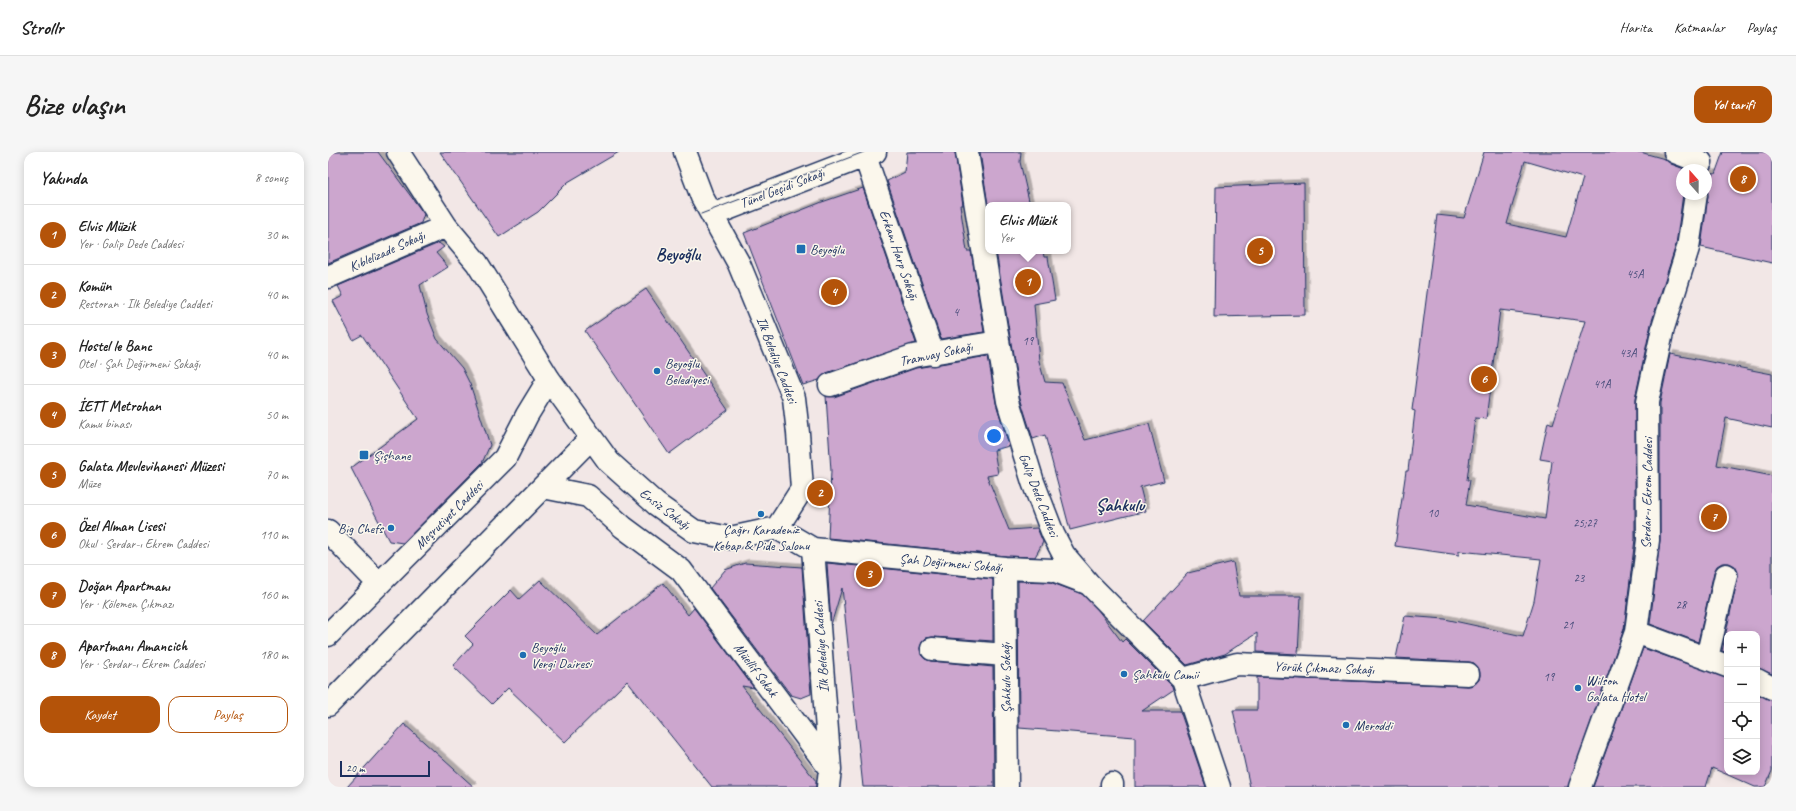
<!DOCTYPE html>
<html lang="tr">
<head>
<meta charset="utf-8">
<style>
	:root { --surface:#fff; --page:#f6f6f6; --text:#222; --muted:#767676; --line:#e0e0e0; --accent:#b45309 }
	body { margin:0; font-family:Caveat,sans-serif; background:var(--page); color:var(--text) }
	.controls { position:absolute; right:12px; bottom:12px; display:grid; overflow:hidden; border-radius:8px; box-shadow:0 2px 10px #0003 }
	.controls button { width:36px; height:36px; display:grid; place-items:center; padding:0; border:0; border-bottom:1px solid var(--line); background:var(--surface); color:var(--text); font:20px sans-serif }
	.compass { position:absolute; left:1348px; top:12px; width:36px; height:36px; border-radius:50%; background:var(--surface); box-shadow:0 2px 10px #0003; rotate:339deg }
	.scale { position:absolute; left:12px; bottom:10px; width:90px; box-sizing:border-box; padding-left:4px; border:2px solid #1b2f5e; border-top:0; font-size:11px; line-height:14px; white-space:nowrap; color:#1b2f5e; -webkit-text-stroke:3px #fbf7ec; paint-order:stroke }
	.you { position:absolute; left:666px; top:284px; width:14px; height:14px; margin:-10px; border:3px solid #fff; border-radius:50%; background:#1a73e8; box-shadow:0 0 0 6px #1a73e833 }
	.badge { display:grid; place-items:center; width:26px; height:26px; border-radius:50%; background:var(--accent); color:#fff; font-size:13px; font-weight:700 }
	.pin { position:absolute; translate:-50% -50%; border:2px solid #fff; box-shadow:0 1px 4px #0006 }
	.popup { position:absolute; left:657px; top:50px; width:86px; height:52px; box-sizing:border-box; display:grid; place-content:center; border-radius:8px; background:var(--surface); filter:drop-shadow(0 1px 3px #0005); font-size:13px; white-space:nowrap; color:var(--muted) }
	.popup b { font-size:15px; color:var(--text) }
	.popup::after { content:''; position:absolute; left:50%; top:100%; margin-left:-8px; border:8px solid transparent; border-top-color:var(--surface) }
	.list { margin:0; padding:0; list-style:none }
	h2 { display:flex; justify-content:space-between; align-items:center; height:52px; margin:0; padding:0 16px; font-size:17px }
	h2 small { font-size:13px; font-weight:400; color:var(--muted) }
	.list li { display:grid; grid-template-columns:26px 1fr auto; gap:12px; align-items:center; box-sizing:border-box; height:60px; padding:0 16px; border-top:1px solid var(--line) }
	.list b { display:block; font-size:15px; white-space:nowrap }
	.list p { margin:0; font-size:13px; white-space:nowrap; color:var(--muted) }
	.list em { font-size:13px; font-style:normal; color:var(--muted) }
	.actions { display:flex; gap:8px; padding:12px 16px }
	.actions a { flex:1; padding:9px 0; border:1px solid var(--accent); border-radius:12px; text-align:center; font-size:14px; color:var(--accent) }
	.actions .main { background:var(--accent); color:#fff }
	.icon { flex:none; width:22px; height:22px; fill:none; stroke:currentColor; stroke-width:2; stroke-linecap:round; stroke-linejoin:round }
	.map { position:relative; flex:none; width:1444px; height:635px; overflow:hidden; border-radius:12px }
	header { display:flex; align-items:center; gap:24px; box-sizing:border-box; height:56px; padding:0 20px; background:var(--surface); border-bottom:1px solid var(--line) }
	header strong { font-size:19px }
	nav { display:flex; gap:22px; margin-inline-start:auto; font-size:14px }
	.intro { display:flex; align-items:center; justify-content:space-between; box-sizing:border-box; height:96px; padding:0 24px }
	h1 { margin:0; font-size:28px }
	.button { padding:10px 18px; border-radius:12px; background:var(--accent); color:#fff; font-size:14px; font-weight:700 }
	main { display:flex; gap:24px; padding:0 24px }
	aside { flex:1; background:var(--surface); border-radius:12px; box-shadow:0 2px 10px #0003 }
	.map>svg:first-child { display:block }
	.building { fill:#cca6ce; stroke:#1b2f5e; fill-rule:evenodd; filter:url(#shadow) }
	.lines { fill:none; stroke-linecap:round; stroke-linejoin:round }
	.minor-casing { stroke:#1b2f5e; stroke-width:25 }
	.minor { stroke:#fbf7ec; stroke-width:22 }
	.tram { stroke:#1b2f5e; stroke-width:1 }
	.poi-dot { fill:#1f6fb2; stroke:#fbf7ec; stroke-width:1.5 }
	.labels { text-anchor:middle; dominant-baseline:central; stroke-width:3; stroke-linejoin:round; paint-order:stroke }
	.number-label { font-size:12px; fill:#474d7a }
	.street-label { font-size:14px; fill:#1b2f5e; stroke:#fbf7ec }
	.poi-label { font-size:14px; fill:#1b2f5e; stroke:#fbf7ec; text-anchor:start }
	.district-label { font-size:18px; font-weight:bold; fill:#1b2f5e; stroke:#fbf7ec }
</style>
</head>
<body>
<header>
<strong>Strollr</strong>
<nav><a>Harita</a><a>Katmanlar</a><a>Paylaş</a></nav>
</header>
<div class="intro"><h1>Bize ulaşın</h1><a class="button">Yol tarifi</a></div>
<main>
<aside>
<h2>Yakında<small>8 sonuç</small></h2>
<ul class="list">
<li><span class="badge">1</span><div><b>Elvis Müzik</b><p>Yer · Galip Dede Caddesi</p></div><em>30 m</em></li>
<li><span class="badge">2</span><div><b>Komün</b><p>Restoran · Ilk Belediye Caddesi</p></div><em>40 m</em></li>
<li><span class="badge">3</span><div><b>Hostel le Banc</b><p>Otel · Şah Değirmeni Sokağı</p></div><em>40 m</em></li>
<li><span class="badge">4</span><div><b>İETT Metrohan</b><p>Kamu binası</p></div><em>50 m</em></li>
<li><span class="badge">5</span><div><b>Galata Mevlevihanesi Müzesi</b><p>Müze</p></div><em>70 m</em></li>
<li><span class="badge">6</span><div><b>Özel Alman Lisesi</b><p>Okul · Serdar-ı Ekrem Caddesi</p></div><em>110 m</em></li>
<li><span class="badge">7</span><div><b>Doğan Apartmanı</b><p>Yer · Kölemen Çıkmazı</p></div><em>160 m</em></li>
<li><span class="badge">8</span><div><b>Apartmanı Amancich</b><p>Yer · Serdar-ı Ekrem Caddesi</p></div><em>180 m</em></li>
</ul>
<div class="actions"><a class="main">Kaydet</a><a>Paylaş</a></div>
</aside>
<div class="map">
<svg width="1444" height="635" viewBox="0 0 1444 635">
	<defs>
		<filter id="shadow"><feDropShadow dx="3.5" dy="-3.5" stdDeviation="0" flood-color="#0004"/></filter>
	</defs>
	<rect width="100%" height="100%" fill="#f2e7e6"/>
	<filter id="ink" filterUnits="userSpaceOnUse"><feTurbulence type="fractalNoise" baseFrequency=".025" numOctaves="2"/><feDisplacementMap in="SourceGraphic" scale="8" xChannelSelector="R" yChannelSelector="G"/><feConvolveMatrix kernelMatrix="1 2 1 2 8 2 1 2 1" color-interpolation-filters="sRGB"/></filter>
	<g filter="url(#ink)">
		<path class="building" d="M0,0H50L96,62L93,71L0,111Z
			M112,0H291L240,30L210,60L171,85Z
			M579,0H627L635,53H632L639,99H643L656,180L613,187L559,29L577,20Z
			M652,0H693L692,10L702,53H660Z
			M1156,0H1312L1337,7L1343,12L1359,18H1354L1355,42L1348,93L1323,172L1307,247V387L1296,477L1240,635H922L905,558H929V525L1140,534L1146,533L1151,528L1152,523L1151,517L1146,511L1141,510L1068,506L1077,464L1117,467L1195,484L1206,449L1213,407L1131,399V403L1067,394L1078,319H1080L1087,259L1084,258L1109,63L1136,66ZM1197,9L1255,26L1238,85L1179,72ZM1172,158L1257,169L1225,272L1220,270L1212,307L1224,309L1217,367L1138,353L1142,328H1139L1147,266L1158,267Z
			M1395,0H1444V111L1373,95L1380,44L1378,35V21L1387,22Z
			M976,31L977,163L886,165L888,35Z
			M535,36L588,191L498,221L491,228L475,233L416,81L494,50Z
			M111,91L116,95L108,101L120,115L92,133L99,162L109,187L134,216L142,232L162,293L154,311L75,391L61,389L23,316L90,267L34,183L25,188L5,149L15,144L10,134Z
			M668,99H715L716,105H720L727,148L706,152L711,209L717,230L734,231L757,288L821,272L836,329L812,335L818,359L742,378L717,283L705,287L692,246Z
			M318,137L400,258L341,302L257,179Z
			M1342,202L1444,222V276L1398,266L1389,313L1444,324V522L1429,516V482H1399V501L1394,499L1410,425V420L1407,414L1401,411H1394L1389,414L1386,420L1370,490L1322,472L1332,388V251Z
			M660,204L668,251L681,294L666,298L670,322L659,324L681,378L709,376L715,390L707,405L678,404L500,386L503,319L498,244L506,245L588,216Z
			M905,410L911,444H973L970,502L929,500V481L897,502L859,513L815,469L860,421Z
			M417,411L474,415L483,542L473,546L463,543L382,436L397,418Z
			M499,411L665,427V489L605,485L598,486L594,490L592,496L593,503L597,507L603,509L665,515L666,635H535L514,436L503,473Z
			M212,428L269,483L335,431L360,463L366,456L426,536L414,534L488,629V635H384L299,529L237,590L180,536L164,552L125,514L145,492L137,484L183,438L191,447Z
			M690,429L722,430L754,442L770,458L794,490L797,487L844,534L845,538L814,559H852L878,635H807V585L691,576Z
			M1315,496L1399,526V620H1429V542L1444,548V619L1437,635H1427L1384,616L1378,635H1265Z
			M76,572L146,635H19Z"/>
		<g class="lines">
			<defs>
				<path id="minor" d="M70,0L118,74L149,111L221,227L281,310L328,352L366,379L402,386L449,376
					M357,0L374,45L411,112L466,246L470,281L474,337L449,376
					M639,0L680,249L705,330L725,382L736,403L760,431L855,527L891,635
					M1347,0L1373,10
					M537,4L605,202
					M384,63L547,0
					M0,125L118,74
					M502,233L585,204L670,190
					M215,335L260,344L295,375L353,418L502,617
					M449,376L485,397L502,617L500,635
					M0,379L51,432
					M485,397L677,416L725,418L759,431
					M677,416L679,635
					M1308,480L1399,514
					M0,483L177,306L199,263L221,227
					M604,497L677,503
					M1379,506L1398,423
					M855,527L909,512L1140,522
					M1429,528L1444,536
					M0,553L263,286
					M784,635V632
					M1252,635L1308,480L1320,388L1319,250L1335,176L1360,96L1368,42"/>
			</defs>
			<use href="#minor" class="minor-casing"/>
			<use href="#minor" class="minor"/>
			<path class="tram" d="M373,62L536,0"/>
		</g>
	</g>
	<g class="poi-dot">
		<rect x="468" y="92" width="10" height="10" rx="2"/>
		<circle cx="329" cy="219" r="4"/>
		<rect x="31" y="298" width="10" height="10" rx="2"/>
		<circle cx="433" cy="362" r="4"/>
		<circle cx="63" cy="376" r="4"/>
		<circle cx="195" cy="503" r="4"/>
		<circle cx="796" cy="522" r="4"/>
		<circle cx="1250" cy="536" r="4"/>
		<circle cx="1018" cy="573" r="4"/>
	</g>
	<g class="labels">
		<g class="number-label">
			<text x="1307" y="122">45A</text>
			<text x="628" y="160">4</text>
			<text x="700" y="189">19</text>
			<text x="1300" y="201">43A</text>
			<text x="1274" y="232">41A</text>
			<text x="1105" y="361">10</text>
			<text x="1257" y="371">25;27</text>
			<text x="1251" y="426">23</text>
			<text x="1353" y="453">28</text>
			<text x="1240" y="473">21</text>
			<text x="1221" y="525">19</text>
		</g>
		<g class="street-label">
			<text transform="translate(454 36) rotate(-21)">Tünel Geçidi Sokağı</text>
			<text transform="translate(59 99) rotate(-24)">Kıblelizade Sokağı</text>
			<text transform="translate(571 103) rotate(71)">Erkanı Harp Sokağı</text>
			<text transform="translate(608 202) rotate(-12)">Tramvay Sokağı</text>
			<text transform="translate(449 208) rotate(69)">Ilk Belediye Caddesi</text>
			<text transform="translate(1319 341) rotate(-89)">Serdar-ı Ekrem Caddesi</text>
			<text transform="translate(711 343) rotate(69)">Galip Dede Caddesi</text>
			<text transform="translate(337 357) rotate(37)">Ensiz Sokağı</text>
			<text transform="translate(121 363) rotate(-45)">Meşrutiyet Caddesi</text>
			<text transform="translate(623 411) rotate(5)">Şah Değirmeni Sokağı</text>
			<text transform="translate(493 495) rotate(-94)">İlk Belediye Caddesi</text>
			<text transform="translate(996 516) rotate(2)">Yörük Çıkmazı Sokağı</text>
			<text transform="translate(428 518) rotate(53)">Müellif Sokak</text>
			<text transform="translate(678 526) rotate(-91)">Şahkulu Sokağı</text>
		</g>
		<g class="poi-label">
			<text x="482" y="97">Beyoğlu</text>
			<text x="337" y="211">Beyoğlu<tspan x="337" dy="16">Belediyesi</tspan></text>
			<text x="45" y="303">Şişhane</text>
			<text x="55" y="376" text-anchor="end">Big Chefs</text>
			<text x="433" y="377" text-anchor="middle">Çağrı Karadeniz<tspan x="433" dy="16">Kebap &amp; Pide Salonu</tspan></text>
			<text x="203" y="495">Beyoğlu<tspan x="203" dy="16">Vergi Dairesi</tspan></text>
			<text x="804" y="522">Şahkulu Camii</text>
			<text x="1258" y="528">Wilson<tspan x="1258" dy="16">Galata Hotel</tspan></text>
			<text x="1026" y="573">Meroddi</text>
		</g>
		<g class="district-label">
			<text x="350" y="102">Beyoğlu</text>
			<text x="792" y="353">Şahkulu</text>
		</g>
	</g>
</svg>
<div class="controls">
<button>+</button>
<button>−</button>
<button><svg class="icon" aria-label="locate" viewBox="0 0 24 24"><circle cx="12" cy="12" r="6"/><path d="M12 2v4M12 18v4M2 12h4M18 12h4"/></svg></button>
<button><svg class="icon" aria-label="layers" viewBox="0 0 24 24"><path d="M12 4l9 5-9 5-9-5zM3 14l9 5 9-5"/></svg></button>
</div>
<svg class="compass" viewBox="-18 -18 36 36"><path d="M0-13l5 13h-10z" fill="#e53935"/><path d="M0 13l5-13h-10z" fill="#767676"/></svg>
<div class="scale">20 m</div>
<div class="you"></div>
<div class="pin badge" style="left:700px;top:130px">1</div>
<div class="popup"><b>Elvis Müzik</b>Yer</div>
<div class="pin badge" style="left:492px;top:341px">2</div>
<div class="pin badge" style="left:541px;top:422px">3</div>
<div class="pin badge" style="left:506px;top:140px">4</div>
<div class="pin badge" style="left:932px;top:99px">5</div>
<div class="pin badge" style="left:1156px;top:227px">6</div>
<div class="pin badge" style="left:1386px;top:365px">7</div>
<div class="pin badge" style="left:1415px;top:27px">8</div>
</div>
</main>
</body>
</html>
